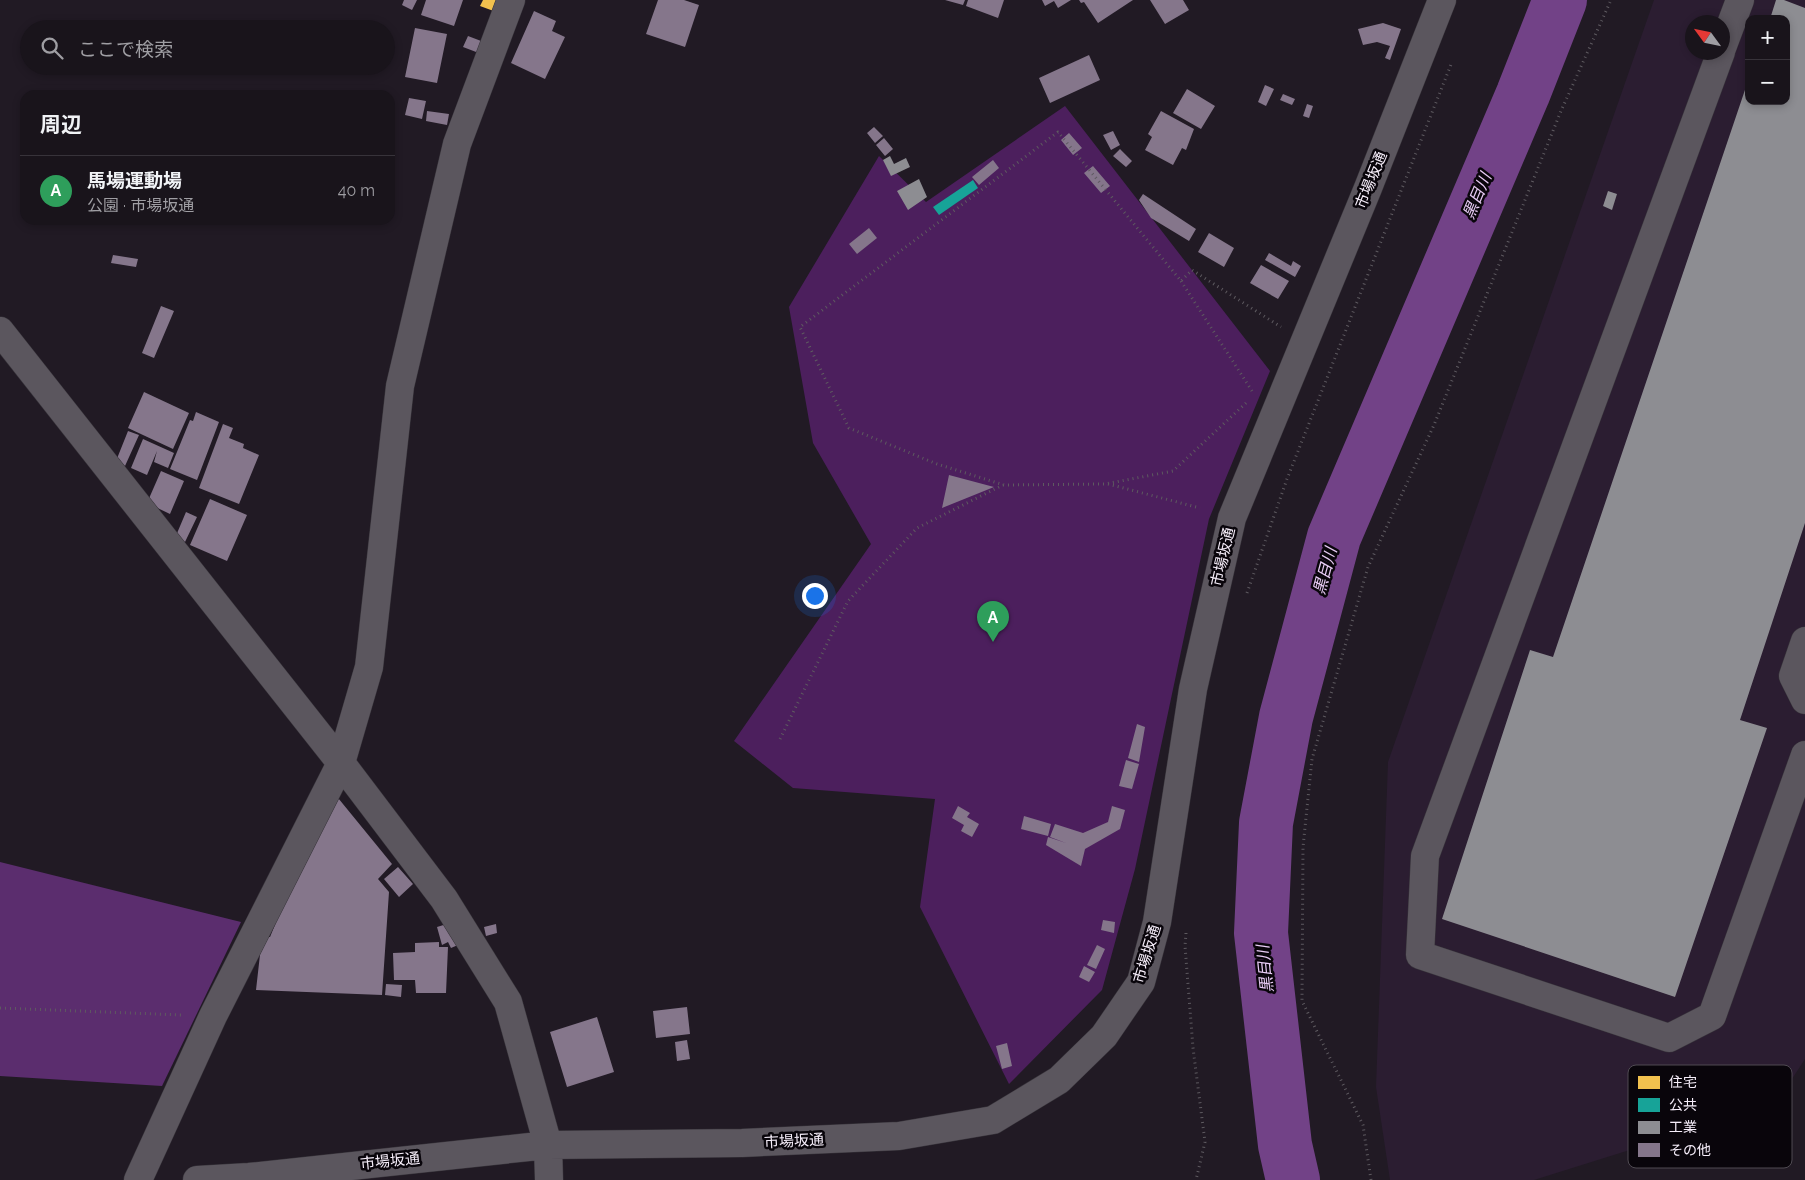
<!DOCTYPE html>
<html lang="ja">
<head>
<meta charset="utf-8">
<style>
	:root { --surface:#19141b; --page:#262128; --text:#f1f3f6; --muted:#9f9ea3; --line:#37333a; --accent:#aba4af }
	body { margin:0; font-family:Raleway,"Noto Sans JP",sans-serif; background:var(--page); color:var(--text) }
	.controls { position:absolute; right:15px; top:15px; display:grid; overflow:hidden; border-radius:10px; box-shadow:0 2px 8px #0003 }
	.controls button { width:45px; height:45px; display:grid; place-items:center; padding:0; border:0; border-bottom:1px solid var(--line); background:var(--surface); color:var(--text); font:25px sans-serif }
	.compass { position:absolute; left:1685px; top:15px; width:45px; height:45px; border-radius:50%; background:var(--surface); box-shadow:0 2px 8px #0003; rotate:303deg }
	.you { position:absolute; left:814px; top:595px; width:18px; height:18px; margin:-12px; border:4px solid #fff; border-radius:50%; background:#1a73e8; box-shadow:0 0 0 8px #1a73e833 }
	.badge { display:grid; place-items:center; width:32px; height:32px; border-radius:50%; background:var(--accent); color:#fff; font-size:16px; font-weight:700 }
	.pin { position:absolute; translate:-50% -41px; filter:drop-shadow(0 1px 2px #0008) }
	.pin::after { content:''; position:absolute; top:26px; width:18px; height:15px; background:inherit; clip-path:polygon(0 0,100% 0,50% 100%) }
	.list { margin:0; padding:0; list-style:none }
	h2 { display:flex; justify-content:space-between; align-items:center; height:65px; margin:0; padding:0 20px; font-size:21px }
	h2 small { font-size:16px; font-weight:400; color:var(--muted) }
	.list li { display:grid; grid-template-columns:32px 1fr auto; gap:15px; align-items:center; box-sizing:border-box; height:70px; padding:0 20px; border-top:1px solid var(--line) }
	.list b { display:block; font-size:19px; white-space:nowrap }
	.list p { margin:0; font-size:16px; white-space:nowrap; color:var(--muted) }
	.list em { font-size:16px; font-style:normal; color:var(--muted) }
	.icon { flex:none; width:28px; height:28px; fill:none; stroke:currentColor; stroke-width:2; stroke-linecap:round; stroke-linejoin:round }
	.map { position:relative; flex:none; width:1805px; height:1180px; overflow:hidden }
	.search { position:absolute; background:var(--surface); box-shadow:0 2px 8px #0003; left:20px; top:20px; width:375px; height:55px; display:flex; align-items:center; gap:12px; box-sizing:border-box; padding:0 18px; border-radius:28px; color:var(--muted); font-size:19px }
	.panel { position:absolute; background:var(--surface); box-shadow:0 2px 8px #0003; left:20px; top:90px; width:375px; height:135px; border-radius:15px }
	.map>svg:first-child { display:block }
	.built { fill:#2b1d31; fill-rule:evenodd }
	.green { fill:#4c1f5d }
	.forest { fill:#5b2d6e }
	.homes { fill:#f2c14e }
	.public { fill:#17a398 }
	.industry { fill:#8d8d92 }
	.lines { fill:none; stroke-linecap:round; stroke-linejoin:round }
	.river { stroke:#724287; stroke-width:54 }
	.building { fill:#85768b }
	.minor-casing { stroke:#38343b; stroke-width:29 }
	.path { stroke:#5e5a60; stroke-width:3; stroke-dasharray:1 4; stroke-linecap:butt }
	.minor { stroke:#5b565e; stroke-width:28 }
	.labels { text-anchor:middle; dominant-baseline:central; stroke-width:5; stroke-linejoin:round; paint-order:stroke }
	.street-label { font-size:15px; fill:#f6eefa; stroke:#09050b }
	.water-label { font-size:16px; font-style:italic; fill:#e8ccf5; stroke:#09050b }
	.key { fill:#09050b; stroke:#504b53; stroke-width:1 }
	.key-label { font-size:14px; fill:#f6eefa }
</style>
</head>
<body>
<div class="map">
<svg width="1805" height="1180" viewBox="0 0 1805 1180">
	<rect width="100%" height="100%" fill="#211a24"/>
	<path class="built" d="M1654,0H1805V1059L1790,1082L1713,1107L1636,1148L1534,1180H1390L1376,1087L1388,762ZM1749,19H1786V101H1749ZM1692,22H1722V52H1692Z"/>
	<path class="green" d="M1065,106L1270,371L1209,519L1135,869L1102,990L1009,1084L920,907L935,799L793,788L734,741L871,544L813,443L789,307L879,156L926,202Z"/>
	<path class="forest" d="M0,862L241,922L162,1086L0,1076Z"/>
	<path class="homes" d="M483,0H504L499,13L480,6Z"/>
	<path class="public" d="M973,180L978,188L939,215L933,207Z"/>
	<path class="industry" d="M1776,0H1784L1805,8V523L1740,720L1767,728L1675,997L1442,919L1530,650L1553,657L1748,81L1749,101H1786V19H1770Z
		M890,156L894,164L906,158L910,167L891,176L883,160Z
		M919,179L927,197L908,210L897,191Z
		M1608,191L1617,194L1612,210L1603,206Z"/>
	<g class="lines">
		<path class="river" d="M1293,1180L1285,1145L1261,933L1266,823L1286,717L1334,537L1523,94L1560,0"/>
	</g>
	<path class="building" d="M404,0H417L412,10L402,5Z
		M426,0H463L454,26L421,15Z
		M658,0H684L699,5L685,47L646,34Z
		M945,0H965L963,5Z
		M968,0H1004L998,18L966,6Z
		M1042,0H1071L1058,8L1054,1L1045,6Z
		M1079,0H1133L1098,23L1084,2L1081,3Z
		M1150,0H1183L1189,10L1165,24Z
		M534,11L556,21L552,31L565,37L545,79L511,63Z
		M1383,23L1401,29L1390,60L1385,58L1390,46L1377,42L1363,45L1358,29Z
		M415,28L447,34L437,83L405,77Z
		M468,36L489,44L484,55L463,47Z
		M1089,55L1100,80L1050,103L1039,78Z
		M1265,85L1274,89L1266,106L1258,102Z
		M1187,89L1215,106L1201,129L1173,113Z
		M1283,94L1295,99L1292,105L1280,100Z
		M409,98L426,101L422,119L405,115Z
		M1307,104L1313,106L1309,118L1303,116Z
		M427,111L449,114L447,125L426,121Z
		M1161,111L1194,129L1186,150L1182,148L1173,165L1145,150L1152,137L1148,134Z
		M874,127L883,136L875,143L867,133Z
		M1113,131L1120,145L1111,150L1103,135Z
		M1069,133L1082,148L1073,155L1061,140Z
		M884,138L893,149L885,156L876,145Z
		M1120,149L1132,161L1126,167L1113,156Z
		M993,160L999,168L979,185L972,177Z
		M1093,166L1110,186L1101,193L1084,173Z
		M1143,194L1196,229L1189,241L1151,218L1139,200Z
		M869,228L877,238L857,254L849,244Z
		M1209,233L1234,248L1224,267L1198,252Z
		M1269,253L1291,266L1293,261L1301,266L1295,277L1265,260Z
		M113,255L138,259L136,267L111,263Z
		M1261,265L1289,281L1278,299L1250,283Z
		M161,306L174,311L154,358L142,353Z
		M144,392L189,413L173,449L128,428Z
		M196,412L219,422L197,480L170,469L190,420L193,421Z
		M223,424L233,428L229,438L244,444L243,448L259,455L239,504L199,488Z
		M128,431L139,435L125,466L116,461Z
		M143,439L174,453L168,468L154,462L157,451L147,475L131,468Z
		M161,471L184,481L170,514L147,503Z
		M949,475L994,487L942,508Z
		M210,499L247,515L227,561L190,545Z
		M186,512L197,517L185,542L175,538Z
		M1137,724L1145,727L1139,762L1128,758Z
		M1126,760L1139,764L1132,789L1119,786Z
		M334,793L392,864L378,879L389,892L382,995L256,990L262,937H270L316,823Z
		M958,806L970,813L967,817L979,824L972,837L961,831L964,825L952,818Z
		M1112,806L1125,810L1120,829L1085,849L1081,866L1046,845L1048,837L1066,843L1050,837L1055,824L1083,833L1108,822Z
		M1024,816L1051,824L1048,836L1021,829Z
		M398,867L413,884L399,897L384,879Z
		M1103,920L1115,922L1114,933L1101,930Z
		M450,923L458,945L451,948L448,942L442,945L437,927Z
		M496,924L497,933L486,936L484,927Z
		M439,942V947H448L446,993H416L415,980H394L393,953L415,952V943Z
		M1097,945L1105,949L1096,969L1087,965Z
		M1084,966L1095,972L1089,982L1079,977Z
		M386,984L402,985L401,997L385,995Z
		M687,1007L690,1034L656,1038L653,1011Z
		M597,1017L614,1072L567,1087L550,1032Z
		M687,1040L690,1059L677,1061L675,1042Z
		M1007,1043L1012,1066L1002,1069L996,1046Z"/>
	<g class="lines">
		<defs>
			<path id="minor" d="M1722,48L1740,0
				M1721,52L1425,856L1420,955L1669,1038L1712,1016L1805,755
				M0,331L341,763L444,899L508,1002L548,1145L549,1180
				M1805,641L1793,676L1805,700
				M138,1180L213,1016L341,763L369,667L400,386L457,144L511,0
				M197,1180L249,1177L548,1145L742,1143L899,1136L993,1120L1059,1080L1104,1036L1141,982L1157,922L1193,689L1232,518L1368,188L1442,0"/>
		</defs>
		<use href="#minor" class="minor-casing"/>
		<path class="path" d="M1181,281L1252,391
			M1246,403L1173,471L1105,484L1004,485L937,464L849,428L800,327L1058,132L1181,281L1192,270L1281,327
			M1108,484L1200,508
			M1247,593L1287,479L1452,62
			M780,739L848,601L917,528L1003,485
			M1186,933L1185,946L1193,1048L1205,1142L1196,1180
			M0,1008L182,1015
			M1371,1180L1363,1125L1302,1001L1303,847L1312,759L1368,567L1434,425L1561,111L1611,0"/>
		<use href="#minor" class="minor"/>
	</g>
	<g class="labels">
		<g class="street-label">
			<text transform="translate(1371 180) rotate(-68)">市場坂通</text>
			<text transform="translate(1223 557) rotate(-77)">市場坂通</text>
			<text transform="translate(1147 954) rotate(-73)">市場坂通</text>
			<text transform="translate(794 1141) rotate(-3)">市場坂通</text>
			<text transform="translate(390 1161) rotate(-6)">市場坂通</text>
		</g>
		<g class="water-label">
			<text transform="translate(1477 196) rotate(-67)">黒目川</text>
			<text transform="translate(1325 571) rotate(-75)">黒目川</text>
			<text transform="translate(1265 969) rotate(-96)">黒目川</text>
		</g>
	</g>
	<rect x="1628" y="1065" width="164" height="103" rx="8" class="key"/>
	<rect x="1638" y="1076" width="22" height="13" fill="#f2c14e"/>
	<rect x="1638" y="1098" width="22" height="14" fill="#17a398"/>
	<rect x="1638" y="1121" width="22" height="13" fill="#8d8d92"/>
	<rect x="1638" y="1143" width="22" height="14" fill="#85768b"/>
	<g class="key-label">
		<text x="1669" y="1087">住宅</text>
		<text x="1669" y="1110">公共</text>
		<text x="1669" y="1132">工業</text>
		<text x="1669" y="1155">その他</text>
	</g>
</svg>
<div class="controls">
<button>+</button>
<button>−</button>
</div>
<svg class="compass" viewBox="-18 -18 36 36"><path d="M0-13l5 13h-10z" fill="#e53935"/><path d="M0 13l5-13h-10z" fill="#9f9ea3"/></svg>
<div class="you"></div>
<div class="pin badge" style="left:993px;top:642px;background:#2e9e5b">A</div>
<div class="search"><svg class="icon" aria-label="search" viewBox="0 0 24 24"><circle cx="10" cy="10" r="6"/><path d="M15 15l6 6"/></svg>ここで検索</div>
<section class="panel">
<h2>周辺<small></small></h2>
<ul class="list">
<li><span class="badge" style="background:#2e9e5b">A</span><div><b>馬場運動場</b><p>公園 · 市場坂通</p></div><em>40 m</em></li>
</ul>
</section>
</div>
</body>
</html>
